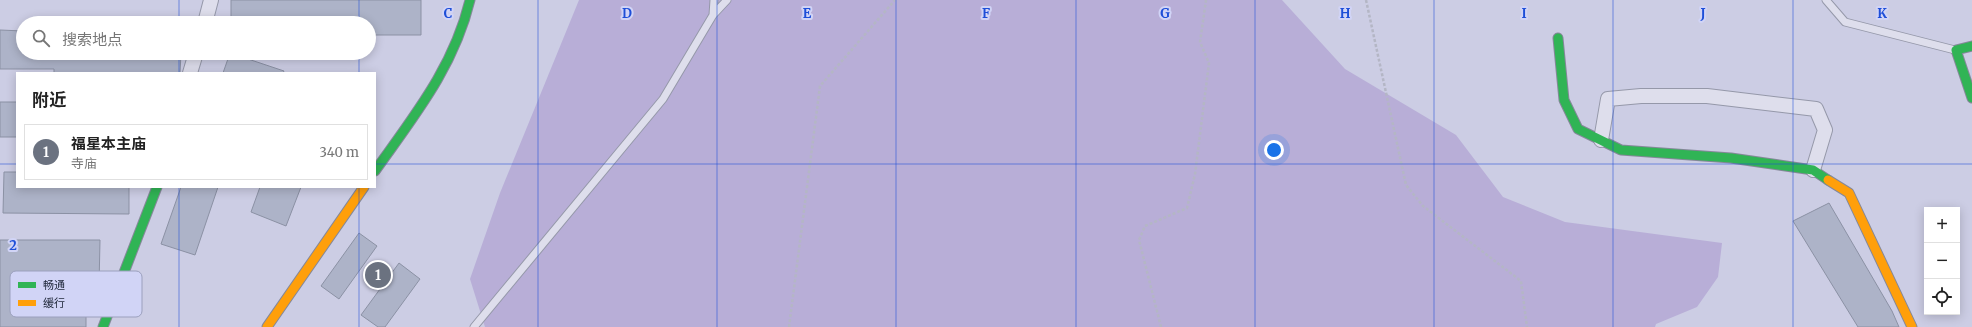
<!DOCTYPE html>
<html lang="zh">
<head>
<meta charset="utf-8">
<style>
	:root { --surface:#fff; --page:#f6f6f6; --text:#222; --muted:#767676; --line:#e0e0e0; --accent:#d93025 }
	body { margin:0; font-family:Merriweather,"Noto Sans SC",serif; background:var(--page); color:var(--text) }
	.controls { position:absolute; right:12px; bottom:12px; display:grid; overflow:hidden; border-radius:0px; box-shadow:0 2px 10px #0003 }
	.controls button { width:36px; height:36px; display:grid; place-items:center; padding:0; border:0; border-bottom:1px solid var(--line); background:var(--surface); color:var(--text); font:20px sans-serif }
	.you { position:absolute; left:1274px; top:150px; width:14px; height:14px; margin:-10px; border:3px solid #fff; border-radius:50%; background:#1a73e8; box-shadow:0 0 0 6px #1a73e833 }
	.badge { display:grid; place-items:center; width:26px; height:26px; border-radius:50%; background:var(--accent); color:#fff; font-size:13px; font-weight:700 }
	.pin { position:absolute; translate:-50% -50%; border:2px solid #fff; box-shadow:0 1px 4px #0006 }
	.list { margin:0; padding:0; list-style:none }
	h2 { display:flex; justify-content:space-between; align-items:center; height:52px; margin:0; padding:0 16px; font-size:17px }
	h2 small { font-size:13px; font-weight:400; color:var(--muted) }
	.list li { display:grid; grid-template-columns:26px 1fr auto; gap:12px; align-items:center; box-sizing:border-box; height:56px; margin:0 8px 8px; padding:0 8px; border:1px solid var(--line); border-radius:0px }
	.list b { display:block; font-size:15px; white-space:nowrap }
	.list p { margin:0; font-size:13px; white-space:nowrap; color:var(--muted) }
	.list em { font-size:13px; font-style:normal; color:var(--muted) }
	.icon { flex:none; width:22px; height:22px; fill:none; stroke:currentColor; stroke-width:2; stroke-linecap:round; stroke-linejoin:round }
	.map { position:relative; flex:none; width:1972px; height:327px; overflow:hidden }
	.search { position:absolute; background:var(--surface); box-shadow:0 2px 10px #0003; left:16px; top:16px; width:360px; height:44px; display:flex; align-items:center; gap:10px; box-sizing:border-box; padding:0 14px; border-radius:22px; color:var(--muted); font-size:15px }
	.panel { position:absolute; background:var(--surface); box-shadow:0 2px 10px #0003; left:16px; top:72px; width:360px; height:116px; border-radius:0px }
	.map>svg:first-child { display:block }
	.green { fill:#b8aed7 }
	.building { fill:#adb3c8; stroke:#8b91a4 }
	.lines { fill:none; stroke-linecap:round; stroke-linejoin:round }
	.lane-casing { stroke:#9598a9; stroke-width:9 }
	.street-casing { stroke:#9598a9; stroke-width:16 }
	.fast-casing { stroke:#858899; stroke-width:11 }
	.slow-casing { stroke:#858899; stroke-width:11 }
	.path { stroke:#b4b6c5; stroke-width:2.5; stroke-dasharray:3 2; stroke-linecap:butt }
	.lane { stroke:#dedeec; stroke-width:7 }
	.street { stroke:#dedeec; stroke-width:14 }
	.fast { stroke:#30b455; stroke-width:9 }
	.slow { stroke:#ff9f0a; stroke-width:9 }
	.grid { fill:none; stroke:#1d4ed8; stroke-width:1; stroke-opacity:0.55 }
	.key { fill:#d1d4f6; stroke:#9ba0bd; stroke-width:1 }
	.key-label { font-size:11px; fill:#1d2537 }
	.grid-label { font-size:13px; text-anchor:middle; font-weight:bold; fill:#1d4ed8; stroke:#d1d4f6; stroke-width:4; stroke-linejoin:round; paint-order:stroke }
</style>
</head>
<body>
<div class="map">
<svg width="1972" height="327" viewBox="0 0 1972 327">
	<rect width="100%" height="100%" fill="#cccde4"/>
	<path class="green" d="M579,0H1282L1345,69L1456,135L1503,197L1565,222L1722,243L1718,277L1697,307L1656,324L1655,327H485L470,279L500,193Z"/>
	<path class="building" d="M231,0H421V35H369V23H231Z
		M0,30L23,31V53H181L180,73H54V69H0Z
		M230,53L284,71L283,73H223Z
		M0,102H17V137H0Z
		M4,172H17V187H129V214L3,213Z
		M181,187H218L195,255L161,244Z
		M260,187H301L286,226L251,212Z
		M1829,203L1892,311L1899,327H1858L1793,221Z
		M359,233L377,246L339,299L321,286Z
		M0,240H100L99,287H86V327H0Z
		M399,263L420,279L385,327H378L361,315Z"/>
	<g class="lines">
		<defs>
			<path id="lane" d="M1826,0L1845,22L1955,50
				M713,15L714,0
				M474,327L663,99L713,15L727,0"/>
			<path id="street" d="M205,23L211,0
				M190,73L196,53
				M1601,140L1608,99L1641,96H1707L1816,109L1825,130L1813,170"/>
			<path id="fast" d="M1558,38L1564,100L1578,129L1621,150L1731,158L1813,170L1828,180
				M1972,46L1956,50L1972,98
				M375,171C414,116 454,67 470,0
				M103,327L157,187"/>
			<path id="slow" d="M1828,180L1849,193L1912,327
				M267,327L364,187"/>
		</defs>
		<use href="#lane" class="lane-casing"/>
		<use href="#street" class="street-casing"/>
		<use href="#fast" class="fast-casing"/>
		<use href="#slow" class="slow-casing"/>
		<path class="path" d="M1366,0L1406,185L1423,206L1521,281L1527,327
			M789,327L820,86L895,0
			M1161,327L1139,240L1145,226L1187,208L1195,174L1209,63L1200,42L1206,0"/>
		<use href="#lane" class="lane"/>
		<use href="#street" class="street"/>
		<use href="#fast" class="fast"/>
		<use href="#slow" class="slow"/>
	</g>
	<path class="grid" d="M179,0V23M359,0V23M538,0V327M717,0V327M896,0V327M1076,0V327M1255,0V327M1434,0V327M1613,0V327M1793,0V327M179,53V73M359,53V73M0,164H17M375,164H1972M179,187V327M359,187V327"/>
	<rect x="10" y="271" width="132" height="46" rx="6" class="key"/>
	<rect x="18" y="282" width="18" height="6" fill="#30b455"/>
	<rect x="18" y="300" width="18" height="6" fill="#ff9f0a"/>
	<g class="key-label">
		<text x="43" y="289">畅通</text>
		<text x="43" y="307">缓行</text>
	</g>
	<g class="grid-label">
		<text x="448" y="18">C</text>
		<text x="627" y="18">D</text>
		<text x="807" y="18">E</text>
		<text x="986" y="18">F</text>
		<text x="1165" y="18">G</text>
		<text x="1345" y="18">H</text>
		<text x="1524" y="18">I</text>
		<text x="1703" y="18">J</text>
		<text x="1882" y="18">K</text>
		<text x="13" y="250">2</text>
	</g>
</svg>
<div class="controls">
<button>+</button>
<button>−</button>
<button><svg class="icon" aria-label="locate" viewBox="0 0 24 24"><circle cx="12" cy="12" r="6"/><path d="M12 2v4M12 18v4M2 12h4M18 12h4"/></svg></button>
</div>
<div class="you"></div>
<div class="pin badge" style="left:378px;top:275px;background:#6b7280">1</div>
<div class="search"><svg class="icon" aria-label="search" viewBox="0 0 24 24"><circle cx="10" cy="10" r="6"/><path d="M15 15l6 6"/></svg>搜索地点</div>
<section class="panel">
<h2>附近<small></small></h2>
<ul class="list">
<li><span class="badge" style="background:#6b7280">1</span><div><b>福星本主庙</b><p>寺庙</p></div><em>340 m</em></li>
</ul>
</section>
</div>
</body>
</html>
